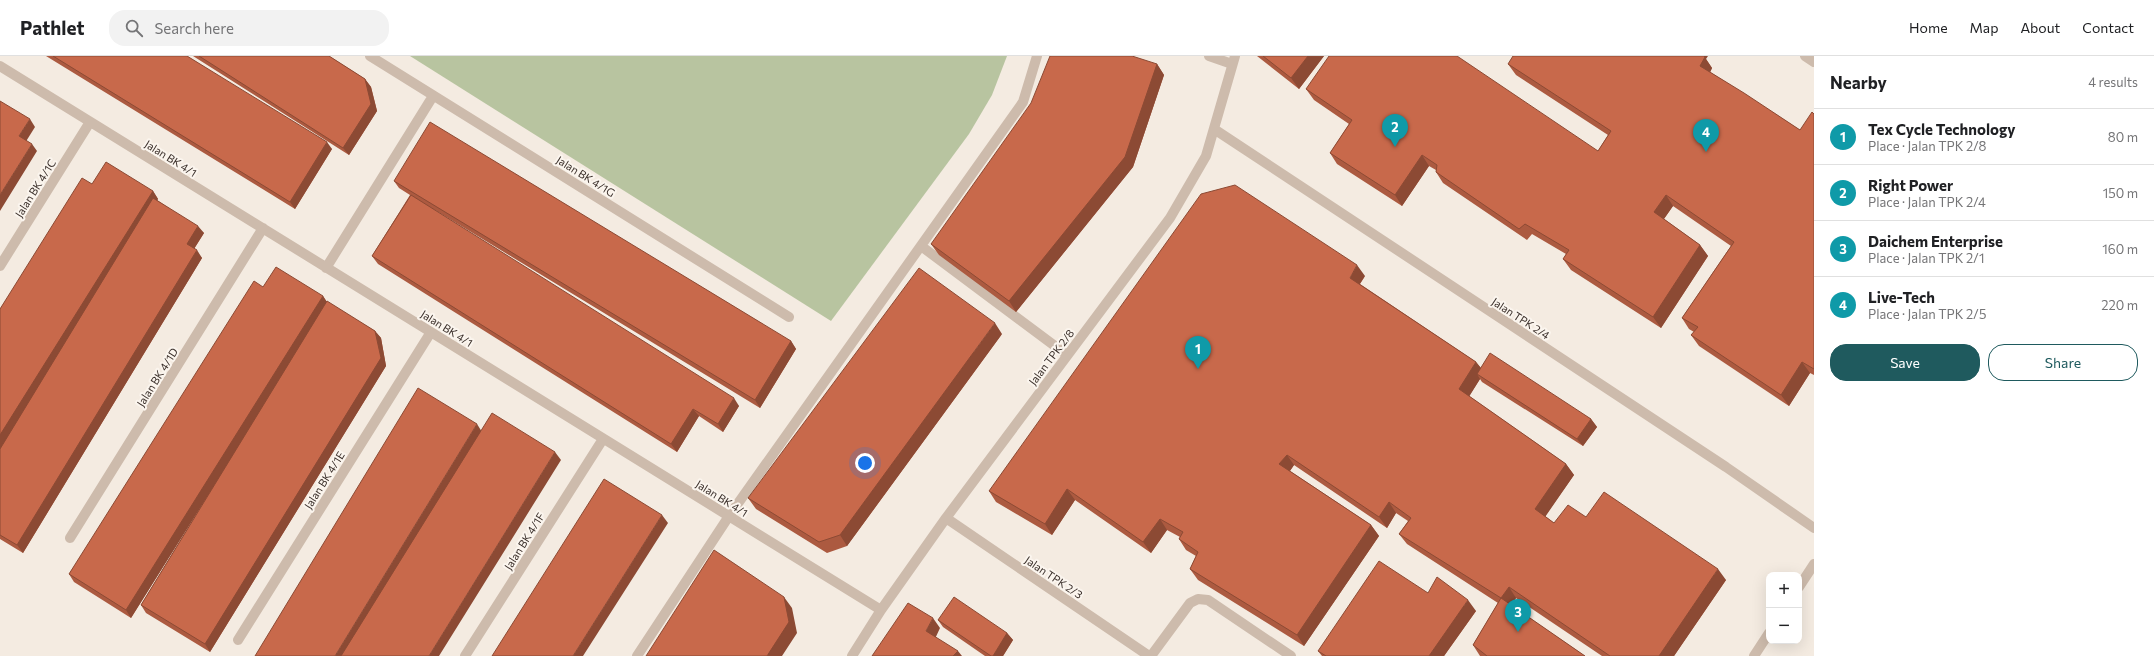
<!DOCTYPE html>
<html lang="en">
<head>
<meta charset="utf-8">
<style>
	:root { --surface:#fff; --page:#f2f2f2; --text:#202124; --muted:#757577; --line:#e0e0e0; --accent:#1f5a5e }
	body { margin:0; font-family:Commissioner,sans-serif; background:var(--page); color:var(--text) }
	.controls { position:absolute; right:12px; bottom:12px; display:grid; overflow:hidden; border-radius:8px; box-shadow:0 4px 16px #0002 }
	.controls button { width:36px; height:36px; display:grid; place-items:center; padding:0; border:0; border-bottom:1px solid var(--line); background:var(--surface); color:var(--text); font:20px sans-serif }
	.you { position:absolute; left:865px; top:407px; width:14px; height:14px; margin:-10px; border:3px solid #fff; border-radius:50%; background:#1a73e8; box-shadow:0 0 0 6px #1a73e833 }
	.badge { display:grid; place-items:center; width:26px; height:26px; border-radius:50%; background:var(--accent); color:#fff; font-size:13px; font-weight:700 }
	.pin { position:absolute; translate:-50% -33px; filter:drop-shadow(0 1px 2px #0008) }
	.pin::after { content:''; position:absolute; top:21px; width:14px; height:12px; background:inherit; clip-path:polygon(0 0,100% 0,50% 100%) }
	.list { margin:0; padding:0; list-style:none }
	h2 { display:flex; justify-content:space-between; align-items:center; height:52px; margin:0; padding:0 16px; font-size:17px }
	h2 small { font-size:13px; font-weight:400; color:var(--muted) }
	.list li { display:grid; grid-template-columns:26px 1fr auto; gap:12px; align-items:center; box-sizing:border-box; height:56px; padding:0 16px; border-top:1px solid var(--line) }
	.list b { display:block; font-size:15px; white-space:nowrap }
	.list p { margin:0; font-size:13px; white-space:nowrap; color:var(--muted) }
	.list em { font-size:13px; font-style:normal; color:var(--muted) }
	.actions { display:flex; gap:8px; padding:12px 16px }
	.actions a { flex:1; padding:9px 0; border:1px solid var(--accent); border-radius:16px; text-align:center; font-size:14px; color:var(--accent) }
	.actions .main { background:var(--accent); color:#fff }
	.icon { flex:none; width:22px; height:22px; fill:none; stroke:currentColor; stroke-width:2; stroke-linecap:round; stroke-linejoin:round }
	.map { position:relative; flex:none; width:1814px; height:600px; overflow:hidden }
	header { display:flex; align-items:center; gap:24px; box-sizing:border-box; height:56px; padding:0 20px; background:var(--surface); border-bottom:1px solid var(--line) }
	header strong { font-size:19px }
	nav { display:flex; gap:22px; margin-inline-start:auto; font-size:14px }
	.search { width:280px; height:36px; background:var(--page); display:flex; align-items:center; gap:10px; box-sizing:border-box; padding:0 14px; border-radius:16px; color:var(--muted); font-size:15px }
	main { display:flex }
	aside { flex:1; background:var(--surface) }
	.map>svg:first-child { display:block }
	.green { fill:#b8c4a0 }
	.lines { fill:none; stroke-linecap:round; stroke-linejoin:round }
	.minor { stroke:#cdbbac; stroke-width:10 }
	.wall { fill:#ac5a40 }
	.shaded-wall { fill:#8c4a34 }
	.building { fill:#c8694b; stroke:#8c4a34 }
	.labels { text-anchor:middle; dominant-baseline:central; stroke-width:4; stroke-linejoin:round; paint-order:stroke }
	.street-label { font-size:11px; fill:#3b302b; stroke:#fbf5ee }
</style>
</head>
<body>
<header>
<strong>Pathlet</strong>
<div class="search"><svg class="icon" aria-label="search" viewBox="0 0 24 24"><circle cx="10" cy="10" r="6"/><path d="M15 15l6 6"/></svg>Search here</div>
<nav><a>Home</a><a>Map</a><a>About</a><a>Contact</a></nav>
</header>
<main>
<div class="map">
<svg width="1814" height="600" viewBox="0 0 1814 600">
	<rect width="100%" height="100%" fill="#f4ebe1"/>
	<path class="green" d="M410,0H1007L992,39L969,78L831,265Z"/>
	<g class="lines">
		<path class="minor" d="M370,0L789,261
			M1209,0L1232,8
			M1805,0L1814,6
			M0,10L881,554
			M1214,73L1726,411L1814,472
			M921,190L1067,299
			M0,210L90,66
			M326,212L433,40
			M946,462L1149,600
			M70,482L263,172
			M1799,531L1814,508
			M238,584L431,276
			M465,600L603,383
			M637,600L729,460L1023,46L1037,0
			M852,600L881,554L946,462L1170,162L1206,100L1235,0
			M1151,600L1190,547L1198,543L1208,544L1291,600
			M1754,600L1769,577"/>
	</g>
	<path class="wall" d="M46,0H187L332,93L295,153Z
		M193,0H329L365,23L371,31L377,55L349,99Z
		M1257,0H1324L1299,33Z
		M1706,3L1712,12L1710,16L1800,74L1814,58V319L1810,317L1789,350L1699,290L1691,279L1694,276L1689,273L1682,262L1731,190L1673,150L1664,163L1700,189L1708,200L1661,272L1571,214L1563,203L1566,198L1532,178L1527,184L1443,127L1436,116V114L1429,110L1402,150L1337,108L1330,97L1349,68L1314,44L1306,33L1598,95L1608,79L1516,19L1508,8Z
		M1157,8L1164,19L1133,111L1016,256L939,199L931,188Z
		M394,125L791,285L796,293L760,352L430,151L739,350L723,376L699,360L677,396L378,208L372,200L410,139L399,132Z
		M92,128L153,135L158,143L157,144L204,177L194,193L202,202L23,497L0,483V253Z
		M1365,220L1360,228L1476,306L1481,312L1591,363L1597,371L1583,390L1482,326L1480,323L1469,340L1566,408L1574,419L1545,460L1554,467L1586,461L1726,524L1674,600H1602L1516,542L1511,549L1585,600H1480L1473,589L1498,547L1407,488L1399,478L1408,465L1396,457L1387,472L1294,409L1290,415L1371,469L1379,480L1304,590L1198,524L1190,513L1196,500L1186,494L1179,483L1180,481L1167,474L1151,497L1075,444L1052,479L996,446L989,435Z
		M263,231L323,240L327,246L375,275L381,282L386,310L210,596L146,557L141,549L210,436L131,562L74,526L69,518Z
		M1002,278L847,490L827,497L756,453L748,442Z
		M1428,537L1476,555L1444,600H1322L1318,595Z
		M938,564L1007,577L1013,584L1003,600H985L943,571Z"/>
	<path class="shaded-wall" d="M1308,0H1324L1299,33L1291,22Z
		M1700,0H1708L1706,3L1712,12L1708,21L1700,10Z
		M1157,8L1164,19L1133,111L1016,256L1009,245Z
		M365,23L371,31L377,55L349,99L343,92Z
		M30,63L35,71L25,87L19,80Z
		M327,86L332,93L295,153L290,146Z
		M32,88L37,95L0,155V139Z
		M1422,99L1429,110L1402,150L1395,139Z
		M153,135L158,143L0,396V379Z
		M1666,139L1673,150L1661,167L1654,156Z
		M198,170L204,177L192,196L187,188Z
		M1700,189L1708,200L1661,272L1653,261Z
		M197,194L202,202L23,497L17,489Z
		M1357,209L1365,220L1357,232L1350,222Z
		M323,240L328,248L131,562L126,554Z
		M995,267L1002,278L847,490L840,479Z
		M375,275L381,282L386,310L210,596L205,588Z
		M791,285L796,293L760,352L755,344Z
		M1476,306L1484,316L1477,318L1480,323L1467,344L1459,333Z
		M1802,306L1810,317L1789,350L1781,339Z
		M734,342L739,350L723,376L718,368Z
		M693,353L699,360L677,396L671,388Z
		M1591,363L1597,371L1583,390L1577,383Z
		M477,368L482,376L346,600H335Z
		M555,396L561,404L439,600H429Z
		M1287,399L1294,409L1287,419L1279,408Z
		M1566,408L1574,419L1543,464L1535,453Z
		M1067,433L1075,444L1052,479L1045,468Z
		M1389,446L1396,457L1387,472L1379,461Z
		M662,459L668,467L583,600H573Z
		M1160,463L1167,474L1151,497L1143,486Z
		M1371,469L1379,480L1304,590L1297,579Z
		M1718,513L1726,524L1674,600H1659Z
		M1509,531L1516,542L1508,553L1501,542Z
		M784,541L792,552L797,577L782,600H767Z
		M1468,544L1476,555L1444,600H1429Z
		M933,562L940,572L934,585L926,575Z
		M1007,577L1013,584L1003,600H993Z
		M958,595L962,600H953Z"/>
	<path class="building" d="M53,0H187L327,86L290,146Z
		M199,0H329L365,23L371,48L343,92Z
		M1050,0H1132L1157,8L1125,101L1009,245L931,188L1031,47Z
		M1263,0H1308L1291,22Z
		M1329,0H1457L1598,95L1611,75L1508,8L1513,0H1704L1705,1L1700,10L1744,37L1800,74L1812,56L1814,58V313L1802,306L1781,339L1691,279L1698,271L1682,262L1734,186L1666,139L1654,156L1700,189L1653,261L1563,203L1569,194L1525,168L1519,173L1436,116L1437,109L1422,99L1395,139L1330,97L1352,64L1306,33Z
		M0,45L30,63L19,80L32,88L0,139Z
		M430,66L791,285L755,344L394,125Z
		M106,106L153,135L0,379V253L82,122L92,128Z
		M1235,129L1357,209L1350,222L1476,306L1459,333L1566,408L1535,453L1554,467L1568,449L1586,461L1604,436L1718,513L1659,600H1610L1509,531L1501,542L1585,600H1487L1473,589L1501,542L1399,478L1411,462L1389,446L1379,461L1287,399L1279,408L1371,469L1297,579L1190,513L1198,496L1179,483L1183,476L1160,463L1143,486L1067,433L1045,468L989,435L1201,138Z
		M411,139L734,342L718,368L693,353L671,388L372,200Z
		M153,142L198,170L187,188L197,194L17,489L0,479V393Z
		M276,211L323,240L126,554L69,518L254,225L263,231Z
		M919,212L995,267L840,479L819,486L748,442Z
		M327,245L375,275L381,302L205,588L141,549Z
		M1490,297L1591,363L1577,383L1477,318Z
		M418,332L477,368L335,600H255Z
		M492,357L555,396L429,600H341Z
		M604,423L662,459L573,600H492Z
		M714,494L784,541L789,566L767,600H646Z
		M1379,505L1428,537L1437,521L1468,544L1429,600H1326L1318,595Z
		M954,541L1007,577L993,600H991L938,564Z
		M908,547L933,562L926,575L958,595L953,600H872Z"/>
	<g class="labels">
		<g class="street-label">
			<text transform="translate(171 102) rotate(32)">Jalan BK 4/1</text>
			<text transform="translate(586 120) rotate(32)">Jalan BK 4/1G</text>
			<text transform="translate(35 132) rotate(-58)">Jalan BK 4/1C</text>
			<text transform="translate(1521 262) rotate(33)">Jalan TPK 2/4</text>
			<text transform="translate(447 272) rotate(32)">Jalan BK 4/1</text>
			<text transform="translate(1051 301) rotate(-53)">Jalan TPK 2/8</text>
			<text transform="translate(157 321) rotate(-58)">Jalan BK 4/1D</text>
			<text transform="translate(324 424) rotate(-58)">Jalan BK 4/1E</text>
			<text transform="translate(722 442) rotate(32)">Jalan BK 4/1</text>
			<text transform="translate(524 485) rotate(-58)">Jalan BK 4/1F</text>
			<text transform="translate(1054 521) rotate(34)">Jalan TPK 2/3</text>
		</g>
	</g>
</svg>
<div class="controls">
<button>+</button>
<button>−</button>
</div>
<div class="you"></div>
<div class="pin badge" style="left:1198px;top:313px;background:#0f9aa8">1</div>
<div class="pin badge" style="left:1395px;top:91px;background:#0f9aa8">2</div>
<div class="pin badge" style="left:1518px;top:576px;background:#0f9aa8">3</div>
<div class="pin badge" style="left:1706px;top:96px;background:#0f9aa8">4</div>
</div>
<aside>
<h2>Nearby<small>4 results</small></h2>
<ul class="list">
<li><span class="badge" style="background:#0f9aa8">1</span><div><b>Tex Cycle Technology</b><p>Place · Jalan TPK 2/8</p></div><em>80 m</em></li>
<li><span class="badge" style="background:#0f9aa8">2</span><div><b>Right Power</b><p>Place · Jalan TPK 2/4</p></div><em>150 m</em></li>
<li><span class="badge" style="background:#0f9aa8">3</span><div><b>Daichem Enterprise</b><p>Place · Jalan TPK 2/1</p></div><em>160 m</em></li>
<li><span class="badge" style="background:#0f9aa8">4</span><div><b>Live-Tech</b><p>Place · Jalan TPK 2/5</p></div><em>220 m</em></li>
</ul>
<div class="actions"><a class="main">Save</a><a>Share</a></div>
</aside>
</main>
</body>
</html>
